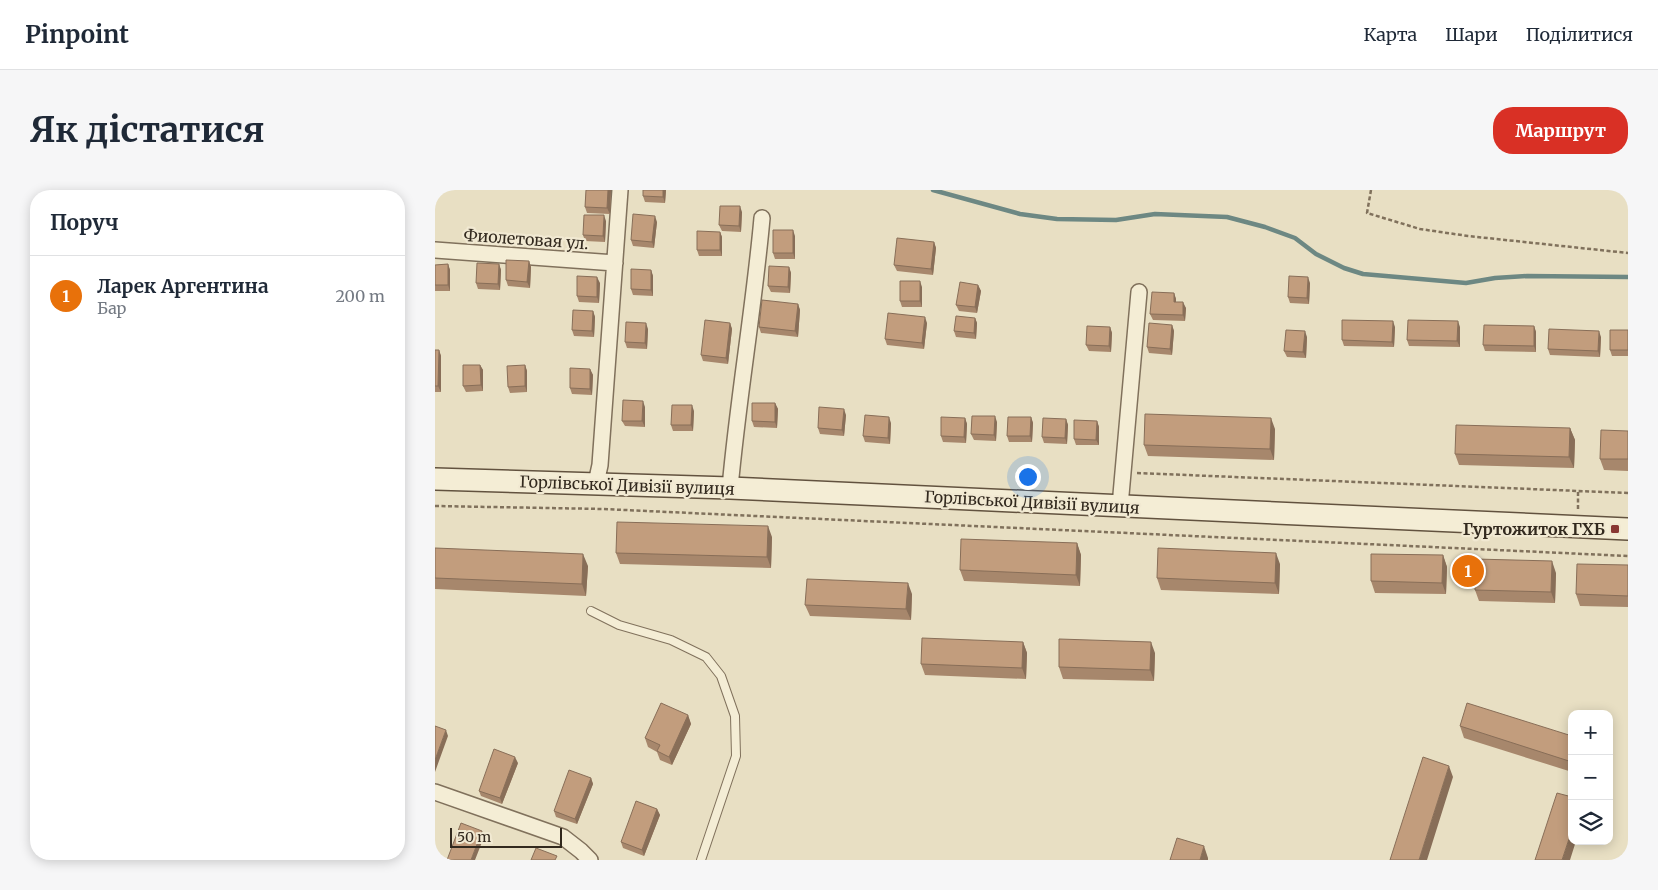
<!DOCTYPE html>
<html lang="uk">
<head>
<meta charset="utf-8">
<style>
	:root { --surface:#fff; --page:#f6f6f7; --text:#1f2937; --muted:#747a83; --line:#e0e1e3; --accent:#d93025 }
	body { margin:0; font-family:Merriweather,serif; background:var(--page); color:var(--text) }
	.controls { position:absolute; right:15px; bottom:15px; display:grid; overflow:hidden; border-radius:10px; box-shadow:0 2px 12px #0003 }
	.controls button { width:45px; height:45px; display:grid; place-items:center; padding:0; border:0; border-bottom:1px solid var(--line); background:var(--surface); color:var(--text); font:25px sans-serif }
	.scale { position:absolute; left:15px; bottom:12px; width:112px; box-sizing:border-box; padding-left:5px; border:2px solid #32291e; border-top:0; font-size:14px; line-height:18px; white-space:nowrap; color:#32291e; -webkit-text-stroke:4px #f1e9d2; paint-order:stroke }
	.you { position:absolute; left:592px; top:286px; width:18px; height:18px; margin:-12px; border:4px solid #fff; border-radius:50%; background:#1a73e8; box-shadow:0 0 0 8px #1a73e833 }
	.badge { display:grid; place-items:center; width:32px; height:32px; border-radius:50%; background:var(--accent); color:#fff; font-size:16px; font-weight:700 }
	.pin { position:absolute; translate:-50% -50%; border:2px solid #fff; box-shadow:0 1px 5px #0006 }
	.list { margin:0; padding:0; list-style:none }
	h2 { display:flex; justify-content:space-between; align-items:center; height:65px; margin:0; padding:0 20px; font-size:21px }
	h2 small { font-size:16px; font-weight:400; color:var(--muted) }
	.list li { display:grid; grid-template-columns:32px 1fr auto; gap:15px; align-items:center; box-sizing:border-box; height:80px; padding:0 20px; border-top:1px solid var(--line) }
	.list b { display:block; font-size:19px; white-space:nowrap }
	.list p { margin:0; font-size:16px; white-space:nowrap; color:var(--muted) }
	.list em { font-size:16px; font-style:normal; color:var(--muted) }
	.icon { flex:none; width:28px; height:28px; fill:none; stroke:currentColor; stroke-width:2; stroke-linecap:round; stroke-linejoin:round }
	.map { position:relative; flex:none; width:1193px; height:670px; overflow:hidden; border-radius:20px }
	header { display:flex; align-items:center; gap:30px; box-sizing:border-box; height:70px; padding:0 25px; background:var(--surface); border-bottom:1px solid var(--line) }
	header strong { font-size:24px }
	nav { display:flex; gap:28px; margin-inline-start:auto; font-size:18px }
	.intro { display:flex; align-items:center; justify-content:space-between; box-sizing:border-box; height:120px; padding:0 30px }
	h1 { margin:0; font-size:35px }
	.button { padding:12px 22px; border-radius:20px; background:var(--accent); color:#fff; font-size:18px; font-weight:700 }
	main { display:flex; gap:30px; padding:0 30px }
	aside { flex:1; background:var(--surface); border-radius:20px; box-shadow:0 2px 12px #0003 }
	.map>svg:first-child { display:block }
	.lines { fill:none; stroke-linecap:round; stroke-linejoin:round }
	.stream { stroke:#6d8883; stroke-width:4.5 }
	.service-casing { stroke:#80715c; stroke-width:10 }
	.minor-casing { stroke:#80715c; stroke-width:18 }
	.secondary-casing { stroke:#62523f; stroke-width:24 }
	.path { stroke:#80715c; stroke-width:2.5; stroke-dasharray:4 2.5; stroke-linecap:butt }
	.service { stroke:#f4edd5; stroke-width:8 }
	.minor { stroke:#f4edd5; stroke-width:15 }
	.secondary { stroke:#f4edd5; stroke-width:21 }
	.wall { fill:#a7876c }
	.shaded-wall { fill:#886e58 }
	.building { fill:#c29d7d; stroke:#886e58 }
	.poi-dot { fill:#893733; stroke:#f1e9d2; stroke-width:2 }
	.labels { text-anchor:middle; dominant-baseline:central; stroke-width:4.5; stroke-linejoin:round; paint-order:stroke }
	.street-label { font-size:16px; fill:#32291e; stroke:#f1e9d2 }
	.poi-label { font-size:16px; font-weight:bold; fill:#32291e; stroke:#f1e9d2; text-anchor:end }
</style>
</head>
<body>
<header>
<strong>Pinpoint</strong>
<nav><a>Карта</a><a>Шари</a><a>Поділитися</a></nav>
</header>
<div class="intro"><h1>Як дістатися</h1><a class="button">Маршрут</a></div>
<main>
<aside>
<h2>Поруч<small></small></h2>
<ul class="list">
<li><span class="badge" style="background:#e8710a">1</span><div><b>Ларек Аргентина</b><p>Бар</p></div><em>200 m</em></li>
</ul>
</aside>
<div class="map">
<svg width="1193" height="670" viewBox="0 0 1193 670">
	<rect width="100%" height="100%" fill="#e8dfc3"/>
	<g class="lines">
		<path class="stream" d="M498,0L585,24L622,29L681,30L720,24L792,27L830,37L860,48L881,64L909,78L928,84L1031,93L1060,88L1092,86L1193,87"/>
		<defs>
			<path id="service" d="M156,421L184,435L236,450L271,467L286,486L300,526L301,566L266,670"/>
			<path id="minor" d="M0,60L180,73
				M161,293L165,275L185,0
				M295,298C303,208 319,118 327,28
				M685,316L704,102
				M0,602L128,647L146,661L155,670"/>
			<path id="secondary" d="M0,289L295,298L1193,339"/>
		</defs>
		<use href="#service" class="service-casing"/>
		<use href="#minor" class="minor-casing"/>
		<use href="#secondary" class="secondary-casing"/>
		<path class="path" d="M936,0L932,23L985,39L1033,46L1193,63
			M702,283L1193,303
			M0,316L168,319L1193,366
			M1143,319V300"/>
		<use href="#service" class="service"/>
		<use href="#minor" class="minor"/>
		<use href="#secondary" class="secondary"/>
	</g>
	<path class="wall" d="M151,0H176L175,24L152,23L150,17Z
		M231,0L230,13L210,12L208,6Z
		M307,22L306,42L287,41L284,35Z
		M171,31L170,52L150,51L148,45Z
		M222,32L219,58L198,56L196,50Z
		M285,42L287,47V66H264L262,60Z
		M360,46V69H340L338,63Z
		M499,52L501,58L498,85L462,81L459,75Z
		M94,71L96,77L95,98L73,96L71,90Z
		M13,74L15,80V101H0V75Z
		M64,74L66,80L65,100L43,99L41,93Z
		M354,77L356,83L355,103L336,102L333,96Z
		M216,80L218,86V106L198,105L196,99Z
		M165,93L164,113L144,112L142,106Z
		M875,93L874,114L855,113L853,107Z
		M543,95L546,101L542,123L524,121L521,115Z
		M487,97V117H467L465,111Z
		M739,103L741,109V112L751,118L750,131L718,130L715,124Z
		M363,114L365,120L363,147L326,143L324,137Z
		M158,121L160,127L159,147L139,146L137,140Z
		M540,128L542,133L541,149L521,147L519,141Z
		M295,133L297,139L293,174L268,171L266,165Z
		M492,133L489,159L452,155L450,149Z
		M737,135L739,141L737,165L714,163L712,157Z
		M1099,136L1101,142V162L1050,161L1048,155Z
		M675,137L677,143L676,162L654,161L651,155Z
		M960,137L959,157L909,156L907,150Z
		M1025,137V157L974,156L972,150Z
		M213,139L212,159L192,158L190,152Z
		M1193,140V166H1177L1175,160Z
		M872,147L871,168L852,167L849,161Z
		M1166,147L1165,167L1115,165L1113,159Z
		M0,160H4L6,166V202H0Z
		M45,175L48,180V201L31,202L28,196Z
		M90,175L92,181V202L75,203L73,197Z
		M155,179L158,185L157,205L137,204L135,198Z
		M340,213L343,219L342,238L319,237L317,231Z
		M210,217V237L190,236L187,231Z
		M259,221L258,241H238L236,235Z
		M411,225L409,246L385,244L383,238Z
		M596,227L598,233L597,252H574L572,246Z
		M530,228L532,234L531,253L508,252L506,246Z
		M631,229L633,235L632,254L609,253L607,247Z
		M662,231L664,237V255H641L639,249Z
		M562,232L561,251L539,250L536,244Z
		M456,233L455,254L430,252L428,246Z
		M1135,238L1140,250L1139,278L1024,275L1020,264Z
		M840,239L839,270L713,266L709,255Z
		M1193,241V281L1169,280L1165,269Z
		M337,347L336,378L185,374L181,363Z
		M642,353L646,365L645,396L529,391L525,380Z
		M0,358L153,376L151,406L0,399Z
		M1008,365L1012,377L1011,404L940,403L936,391Z
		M845,374L844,404L726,400L722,388Z
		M1193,375V417L1145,416L1141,404Z
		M1121,383L1120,413L1044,411L1040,400Z
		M477,404L476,430L375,426L370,415Z
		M588,452L592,463L591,489L490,485L486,474Z
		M720,463L719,491L628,489L624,477Z
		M253,525L256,534L237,575L225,570L222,562L213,557L210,548Z
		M1025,536L1137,546V582L1029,548Z
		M83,573L67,614L46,606L44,601Z
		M156,588L158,594L142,634L121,627L119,621Z
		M222,619L225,625L209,666L188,658L186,652Z"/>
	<path class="shaded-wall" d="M173,0H176L175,24L172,18Z
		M228,0H231L230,13L228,7Z
		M305,16L307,22L306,42L304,36Z
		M169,25L171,31L170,52L168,46Z
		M220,26L222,32L219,58L217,52Z
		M358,40L360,46V69L358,63Z
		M285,42L287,47V66L285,60Z
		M499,52L501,58L498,85L496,79Z
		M94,71L96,77L95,98L92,92Z
		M13,74L15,80V101L13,95Z
		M64,74L66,80L65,100L63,94Z
		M354,77L356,83L355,103L353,97Z
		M216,80L218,86V106L216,100Z
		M162,87L165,93L164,113L162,107Z
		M873,87L875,93L874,114L872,108Z
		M485,91L487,97V117L485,111Z
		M543,95L546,101L542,123L540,117Z
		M739,103L741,109V118L739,112Z
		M748,112L751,118L750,131L748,125Z
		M363,114L365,120L363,147L360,141Z
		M158,121L160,127L159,147L157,141Z
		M490,127L492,133L489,159L487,153Z
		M540,128L542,133L541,149L539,143Z
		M958,131L960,137L959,157L957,152Z
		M1023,131L1025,137V157L1022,151Z
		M211,133L213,139L212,159L210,153Z
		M295,133L297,139L293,174L291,168Z
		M737,135L739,141L737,165L735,159Z
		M1099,136L1101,142V162L1099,156Z
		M675,137L677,143L676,162L674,156Z
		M870,141L872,147L871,168L868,162Z
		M1164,141L1166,147L1165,167L1163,161Z
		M4,160L6,166V202L3,196Z
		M45,175L48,180V201L46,195Z
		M90,175L92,181V202L90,196Z
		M155,179L158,185L157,205L155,199Z
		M208,211L210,217V237L207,231Z
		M340,213L343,219L342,238L340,232Z
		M257,215L259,221L258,241L256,235Z
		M409,219L411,225L409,246L407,240Z
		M560,226L562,232L561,251L559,245Z
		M454,227L456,233L455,254L453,248Z
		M596,227L598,233L597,252L595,246Z
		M530,228L532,234L531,253L529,247Z
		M836,228L840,239L839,270L835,259Z
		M631,229L633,235L632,254L630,248Z
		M662,231L664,237V255L661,250Z
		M1135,238L1140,250L1139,278L1134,267Z
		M333,336L337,347L336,378L332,367Z
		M642,353L646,365L645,396L641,385Z
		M841,363L845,374L844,404L840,393Z
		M148,364L153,376L151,406L147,394Z
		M1008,365L1012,377L1011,404L1007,393Z
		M1117,371L1121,383L1120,413L1116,402Z
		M473,393L477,404L476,430L471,419Z
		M588,452L592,463L591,489L587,478Z
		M716,452L720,463L719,491L715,480Z
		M253,525L256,534L237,575L234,567Z
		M11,540L13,546L0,582V570Z
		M80,567L83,573L67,614L65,608Z
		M1014,576L1018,587L992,670H984Z
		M156,588L158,594L142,634L140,629Z
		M222,619L225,625L209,666L207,660Z
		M1137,640V651H1141L1135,670H1127Z
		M47,641L49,647L40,670H36Z
		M769,656L773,668V670H765Z"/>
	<path class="building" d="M151,0H173L172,18L150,17Z
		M208,0H228V7L208,6Z
		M285,16H305L304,36L284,35Z
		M198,24L220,26L217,52L196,50Z
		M149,25H169L168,46L148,45Z
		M338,40H358V63H338Z
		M262,41L285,42V60H262Z
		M462,48L499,52L496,79L459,75Z
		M71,70L94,71L92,92L71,90Z
		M42,73L64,74L63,94L41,93Z
		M13,74V95H0V75Z
		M334,76L354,77L353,97L333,96Z
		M196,79L216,80V100L196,99Z
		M142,86L162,87V107L142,106Z
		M854,86L873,87L872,108L853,107Z
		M465,91H485V111H465Z
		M525,92L543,95L540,117L521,115Z
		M717,102L739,103V112H748V125L715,124Z
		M327,110L363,114L360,141L324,137Z
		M138,120L158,121L157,141L137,140Z
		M453,123L490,127L487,153L450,149Z
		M521,126L540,128L539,143L519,141Z
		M270,130L295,133L291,168L266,165Z
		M907,130L958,131L957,152L907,150Z
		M973,130L1023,131L1022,151L972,150Z
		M191,132L211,133L210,153L190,152Z
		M714,133L737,135L735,159L712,157Z
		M1049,135L1099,136V156L1048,155Z
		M652,136L675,137L674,156L651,155Z
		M1114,139L1164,141L1163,161L1113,159Z
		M851,140L870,141L868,162L849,161Z
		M1175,140H1193V160H1175Z
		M0,160H4L3,196H0Z
		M28,175H45L46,195L28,196Z
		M90,175V196L73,197L72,176Z
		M135,178L155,179V199L135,198Z
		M188,210L208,211L207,231H187Z
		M317,213H340V232L317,231Z
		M237,215H257L256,235H236Z
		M384,217L409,219L407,240L383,238Z
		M710,224L836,228L835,259L709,255Z
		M430,225L454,227L453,248L428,246Z
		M537,226H560L559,245L536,244Z
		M506,227L530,228L529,247L506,246Z
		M573,227H596L595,246H572Z
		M608,228L631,229L630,248L607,247Z
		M639,230L662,231L661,250L639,249Z
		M1021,235L1135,238L1134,267L1020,264Z
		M1166,240L1193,241V269H1165Z
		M182,332L333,336L332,367L181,363Z
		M526,349L642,353L641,385L525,380Z
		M0,358L148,364L147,394L0,388Z
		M723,358L841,363L840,393L722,388Z
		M936,364L1008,365L1007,393L936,391Z
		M1040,369L1117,371L1116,402L1040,400Z
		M1142,374L1193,375V406L1141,404Z
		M372,389L473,393L471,419L370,415Z
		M487,448L588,452L587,478L486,474Z
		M624,449L716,452L715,480L624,477Z
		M226,513L253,525L234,567L222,561L225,555L210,548Z
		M1032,513L1137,546V572L1025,536Z
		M0,536L11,540L0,570Z
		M59,559L80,567L65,608L44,601Z
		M988,567L1014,576L984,670H955Z
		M134,580L156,588L140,629L119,621Z
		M1122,603L1137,607V640L1127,670H1100Z
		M201,611L222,619L207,660L186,652Z
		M26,633L47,641L36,670H12Z
		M742,648L769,656L765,670H735Z
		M101,658L122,666L120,670H96Z"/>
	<rect class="poi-dot" x="1175" y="334" width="10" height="10" rx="2.5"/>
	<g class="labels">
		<g class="street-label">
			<text transform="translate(91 49) rotate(4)">Фиолетовая ул.</text>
			<text transform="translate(192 295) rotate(2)">Горлівської Дивізії вулиця</text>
			<text transform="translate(597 312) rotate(3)">Горлівської Дивізії вулиця</text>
		</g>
		<g class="poi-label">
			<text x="1170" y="339">Гуртожиток ГХБ</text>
		</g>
	</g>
</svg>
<div class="controls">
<button>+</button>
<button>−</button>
<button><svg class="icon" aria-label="layers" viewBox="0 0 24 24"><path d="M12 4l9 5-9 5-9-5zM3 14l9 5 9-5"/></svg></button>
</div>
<div class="scale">50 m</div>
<div class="you"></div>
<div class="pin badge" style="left:1033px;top:381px;background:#e8710a">1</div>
</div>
</main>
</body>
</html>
